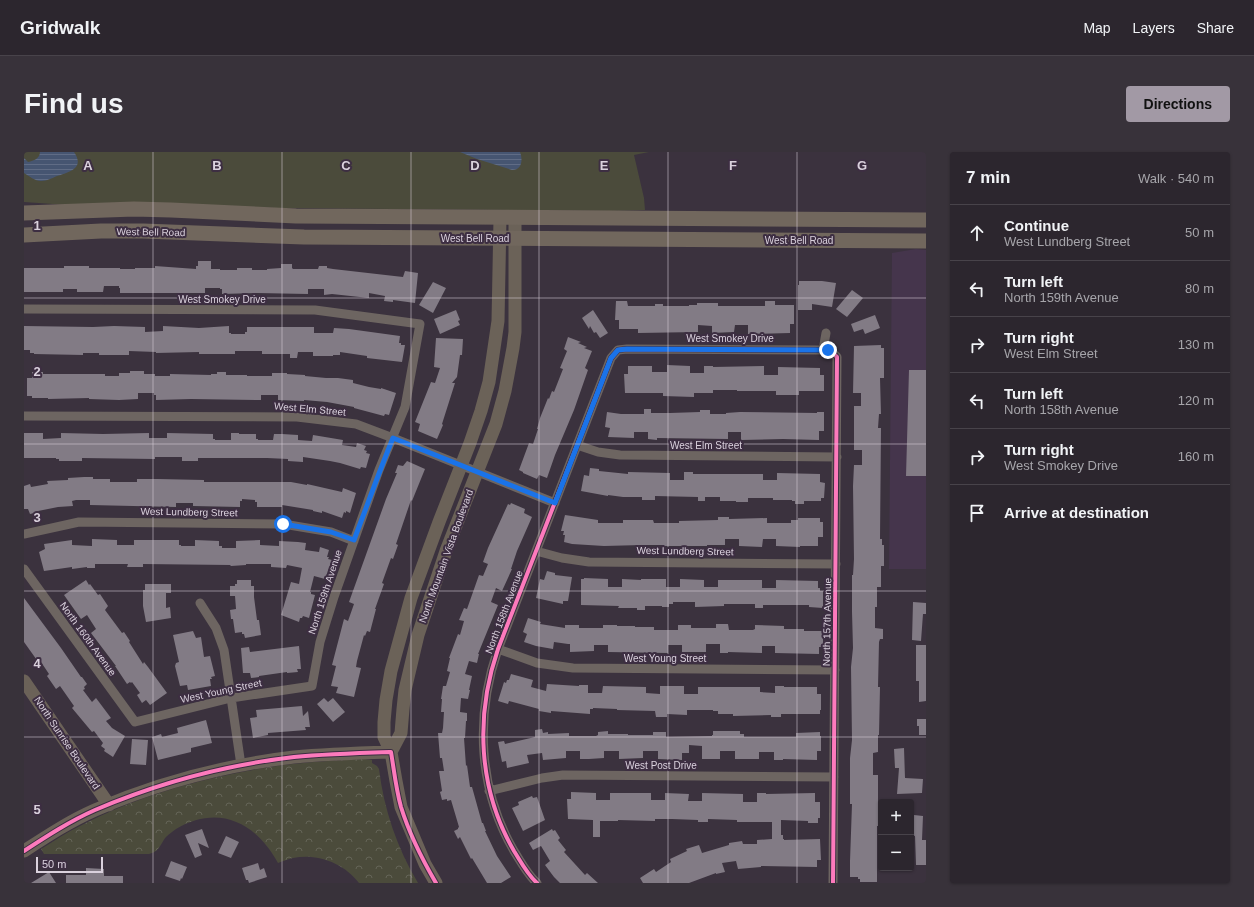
<!DOCTYPE html>
<html lang="en">
<head>
<meta charset="utf-8">
<style>
	:root { --surface:#2c262e; --page:#38323a; --text:#f1f3f6; --muted:#a6a5aa; --line:#48434a; --accent:#a299a5 }
	body { margin:0; font-family:Arial,sans-serif; background:var(--page); color:var(--text) }
	.controls { position:absolute; right:12px; bottom:12px; display:grid; overflow:hidden; border-radius:4px; box-shadow:0 1px 3px #0004 }
	.controls button { width:36px; height:36px; display:grid; place-items:center; padding:0; border:0; border-bottom:1px solid var(--line); background:var(--surface); color:var(--text); font:20px sans-serif }
	.scale { position:absolute; left:12px; bottom:10px; width:67px; box-sizing:border-box; padding-left:4px; border:2px solid #dad1dd; border-top:0; font-size:11px; line-height:14px; white-space:nowrap; color:#dad1dd; -webkit-text-stroke:3px #3d2e42; paint-order:stroke }
	.stop { position:absolute; width:12px; height:12px; margin:-9px; border:3px solid #1a73e8; border-radius:50%; background:#fff }
	.stop.end { background:#1a73e8; border-color:#fff; box-shadow:0 1px 4px #0008 }
	.list { margin:0; padding:0; list-style:none }
	h2 { display:flex; justify-content:space-between; align-items:center; height:52px; margin:0; padding:0 16px; font-size:17px }
	h2 small { font-size:13px; font-weight:400; color:var(--muted) }
	.list li { display:grid; grid-template-columns:26px 1fr auto; gap:12px; align-items:center; box-sizing:border-box; height:56px; padding:0 16px; border-top:1px solid var(--line) }
	.list b { display:block; font-size:15px; white-space:nowrap }
	.list p { margin:0; font-size:13px; white-space:nowrap; color:var(--muted) }
	.list em { font-size:13px; font-style:normal; color:var(--muted) }
	.icon { flex:none; width:22px; height:22px; fill:none; stroke:currentColor; stroke-width:2; stroke-linecap:round; stroke-linejoin:round }
	.map { position:relative; flex:none; width:902px; height:731px; overflow:hidden; border-radius:4px }
	header { display:flex; align-items:center; gap:24px; box-sizing:border-box; height:56px; padding:0 20px; background:var(--surface); border-bottom:1px solid var(--line) }
	header strong { font-size:19px }
	nav { display:flex; gap:22px; margin-inline-start:auto; font-size:14px }
	.intro { display:flex; align-items:center; justify-content:space-between; box-sizing:border-box; height:96px; padding:0 24px }
	h1 { margin:0; font-size:28px }
	.button { padding:10px 18px; border-radius:4px; background:var(--accent); color:#111; font-size:14px; font-weight:700 }
	main { display:flex; gap:24px; padding:0 24px }
	aside { flex:1; background:var(--surface); border-radius:4px; box-shadow:0 1px 3px #0004 }
	.map>svg:first-child { display:block }
	.built { fill:#45354c }
	.green { fill:#4b4b3b }
	.park { fill:url(#park-crowns) }
	.water { fill:url(#water-rules) }
	.building { fill:#827b85 }
	.lines { fill:none; stroke-linecap:round; stroke-linejoin:round }
	.street { stroke:#6d6561; stroke-width:9 }
	.secondary { stroke:#6b6258; stroke-width:13 }
	.primary { stroke:#71675d; stroke-width:15 }
	.cycleway-casing { stroke:#3d2e42; stroke-width:6 }
	.cycleway { stroke:#fd7abc; stroke-width:4 }
	.route { stroke:#1a73e8; stroke-width:5 }
	.grid { fill:none; stroke:#dad1dd; stroke-width:1; stroke-opacity:0.55 }
	.labels { text-anchor:middle; dominant-baseline:central; stroke-width:4; stroke-linejoin:round; paint-order:stroke }
	.street-label { font-size:10px; fill:#dad1dd; stroke:#3d2e42 }
	.grid-label { font-size:13px; text-anchor:middle; font-weight:bold; fill:#dad1dd; stroke:#3d2e42; stroke-width:4; stroke-linejoin:round; paint-order:stroke }
</style>
</head>
<body>
<header>
<strong>Gridwalk</strong>
<nav><a>Map</a><a>Layers</a><a>Share</a></nav>
</header>
<div class="intro"><h1>Find us</h1><a class="button">Directions</a></div>
<main>
<div class="map">
<svg width="902" height="731" viewBox="0 0 902 731">
	<defs>
		<pattern id="park-crowns" width="20" height="18" patternUnits="userSpaceOnUse"><rect width="20" height="18" fill="#4b4b3b"/><path d="M2 6a3 3 0 1 1 6 0M12 15a3 3 0 1 1 6 0" fill="none" stroke="#646457"/></pattern>
		<pattern id="water-rules" width="6" height="5" patternUnits="userSpaceOnUse"><rect width="6" height="5" fill="#465571"/><path d="M0 2.5h6" fill="none" stroke="#606c85"/></pattern>
	</defs>
	<rect width="100%" height="100%" fill="#3b323e"/>
	<path class="built" d="M892,97L902,98V417H865L868,101Z"/>
	<path class="green" d="M0,0H625L610,3L620,46L621,58L587,59L251,56L135,51L43,53L0,50Z"/>
	<path class="park" d="M340,607L348,608V611L353,614L355,617C360,658 373,696 394,731H335C320,711 293,701 269,706C264,707 259,709 254,711C232,670 194,652 152,677C149,679 145,682 142,685C139,688 137,694 133,698C131,700 128,701 125,702H20L17,697C30,689 43,680 56,674C116,643 181,625 247,615C277,610 309,609 340,607Z"/>
	<path class="water" d="M16,0H50C61,16 46,20 33,24C28,26 23,29 17,29C11,29 5,24 0,21V6L4,10C10,9 16,6 16,0Z
		M436,0H496C499,8 498,18 488,18L453,7Z"/>
	<path class="building" d="M174,109H187V117H196V118H213V116H228V118H243V117L257,116V112H268V116L269,117H294L295,114H303V116L309,117L379,125L381,119L394,121L391,151L369,148V150L360,149L361,144L345,141V146L308,142L300,143V137H284V142L233,141L198,142V137H196V136H181V141H96V136H95V134H80L79,140H53V137H39V140H0V116H40V114H65V116H96V117H111V116H131V114L172,117V114H174Z
		M775,129H798L812,131L808,155L788,152V158H774V133H775Z
		M409,130L422,136L409,161L395,153Z
		M828,138L839,146L823,165L812,157Z
		M592,149H603L604,154H631V152H639V154H665V153H673V151H694V154H741V149H751V153H770V172H766V181L724,182V173H711L710,180L688,181V174L674,173V180L614,181V177H595V168H591Z
		M432,158L436,168L434,169L436,173L416,182L410,167Z
		M569,158L584,181L576,186L572,180L570,181L566,174L565,177L558,166Z
		M851,163L856,176L841,182L839,177L830,180L827,172Z
		M0,174L69,175L90,174L121,175V180L139,179V174L175,176L205,174V181H207V182H221V180H223V175H290V181H309L310,176L325,177L376,184L375,191H377V193H381L378,210L343,206V204L316,200V203H309V204H289V200H274L273,206H266V202H238V199H211V202H175V200L132,201V200L105,199V203H75V201H59V203L10,202V201H6V198H0Z
		M544,185L557,190L554,191L563,195L560,196L568,199L561,216L564,218L550,258L531,303L523,326L515,323L513,327L499,321V320L495,318L505,291L509,292L514,277H513L516,266L524,246L525,247L528,239L530,240L539,217L536,216L543,199L540,197Z
		M412,186L439,187L438,203H436L433,225L428,231H431L418,272L419,273L413,287L394,279L396,272L391,270L407,230L411,231L416,216L410,215Z
		M857,193V196H860V226H856L857,262H855L854,276H857L856,387H858V393H860V414H857V435H853V455H851V476L859,477V487H856L855,490L854,535H856L855,583H854V600L849,601V623H854V663H856L855,674H853V730H836V727H834V725H826V709L828,652H826V606L828,588L827,515L829,496L828,460V423H829L830,407L829,334L830,313H838V298H830V254H837V241H829L830,194Z
		M643,213L666,214V221H680V214H689V215L740,214V223H754V215L796,216V223H800V239H775V243H752V239H713V238H689V241H670V245L639,244V241H601L600,222H604V214H628V220H643Z
		M885,218H902V324H882Z
		M106,219H120V222H131V224H146V222L187,223V222H193V220H202V223H223V224H248V221H263V222L281,223V224L302,226H314L329,228V231L345,235L357,237V236L372,241L365,263L361,262L360,264L330,256V255L303,250L280,248V249L254,248V243H237V248L167,247L132,248V243H130V241H114V247L95,248L65,247V246L24,247V246H8V244H3V226H8V220H19V222H81V224H95V221H106Z
		M620,257H627V261H646L676,260V258H686V262H702V261L716,260L793,261V260H800V279H795V288L759,287L717,288V280H704V287L633,286V288L624,287V280H610V286L584,285L586,276L581,275L583,260L597,262H620Z
		M0,281H19V287L37,286V281L79,282L125,281V286H143V281L189,282V287H191V288H207V281H215V282H232V287H234V288H249L250,282H258L274,283V288L288,289L289,283L319,288L318,293L332,295L333,291L342,294L340,298L343,299L342,301L346,302L342,316L337,315L336,317L316,311L306,309L279,305V310L264,309V307L243,306H174V309H158V305H131V307L58,306V309H35V307H32V306H0Z
		M383,309L401,317L388,349L387,348L372,392L374,393L369,407L367,406L358,431L360,432L351,457H352L346,480L343,479L341,484L340,483L333,509L332,515L337,516L330,545L312,541L314,535L307,534L312,514L308,513L320,467L324,469L330,452L325,450L362,347L373,321H371L374,313L379,314Z
		M566,316L575,317V319L604,322V320L646,321V328H660V320H669V322H739V328H753V321L796,322V330L801,331L800,346H797V349H780V352H771V349H768V348H749V346H724V350H712V349H696V345H681V349H674V345L631,344V348H618V345H599L584,343V344L557,339L560,323L565,324Z
		M60,325H69V327H86V330H113V327H134L180,328V330H267L283,333V332L318,340L319,336L332,341L326,361L322,359V361L320,360L318,366L298,359V361L289,359V358L258,353V355H233V350H231V348L218,347V349H216V355L169,354V351H152V355L66,353V348H52L48,349L49,354L34,355L14,359L15,360L6,362L4,357H0V334L6,332L7,335L24,332L23,329L44,328V326Z
		M487,351L501,357L500,361L508,365L493,399L487,417H488L478,439L472,436L467,450L474,453L454,502H455L453,511L445,509L441,522L448,524L445,538H446L444,547L437,546L436,560L443,561V569H442L441,586H440L442,614L443,613L446,635H448L458,671H459L462,679H461L473,704L487,725L477,731H463L448,706L447,707L436,685L434,687L430,679L434,677V676L435,675L427,648L423,649V647L418,648L416,640L418,639L415,619H420L418,606H416L414,581H418L419,576L420,560H417L418,547H417L419,534H422L426,520L423,519L426,506H425L434,482L436,483L440,469L435,468L440,456L443,457L455,423L459,424L464,412L459,410L464,396L484,352L486,353Z
		M541,363L574,368V371H599V368H629L630,371H655V369L694,368V365H705V367L743,366V371H767V368H774V366H796V370H799V385H794V394H776V395L752,394V387H739L738,395L715,394V387H701V393H683V394H640V393H618L580,394L548,392L540,390L541,383H539L540,379H537Z
		M68,387L93,388V393H110V388H155V393H157V394H171V388L195,389V394H198V396H212V389L236,388V393L255,394V389L274,390L282,391L281,398L295,400L296,395L305,398L303,405H305L304,407L308,408L301,427L290,424L286,440H287V442L291,443L285,466L279,464L278,466H276L275,470L257,463L267,430L275,432L278,416L263,413L262,416L247,415V412H222V413L207,414L206,413L119,412V415H103L104,412H71V416H63V415L48,417V415L20,419L15,400L21,397L20,392L48,388V393L68,394Z
		M523,419L531,421V423L548,425L544,449H539V452L512,446L516,427L520,428Z
		M560,426L584,427V435H598V427L617,428V427H642V435H656V427L680,428V435H694V428H738V436H752V428L794,429V436H796V439H799V456L785,455V453H739V456H731V452H700V454L671,455V450H649V452H645V455H638V454H621V458H613V456H594L595,454L557,453V427H560Z
		M62,428L65,433L66,432L74,443L76,442L84,454L81,458L98,481L100,480L106,489L105,490L119,512L120,510L124,515L143,541L126,553L122,548L118,551L113,543L116,541L108,530L107,531L106,530L103,532L91,514H92L67,481L72,477L63,463L57,467L40,443Z
		M213,428H227V434H230V445L233,468H235L237,483L221,486L220,482H218V480L211,481L209,467H207L206,458L212,457L211,444H206V434H211V432H213Z
		M121,432H147V441H142V456L146,455L147,466L122,470L119,454V438H121Z
		M0,446L37,496L57,525H58L63,532L60,535L61,537L59,538L68,550L72,546L87,566L82,569L88,576L101,584L89,605L80,599L81,597L77,594L79,591L70,579L68,580L48,556L50,554L36,534L32,537L23,524L25,522L17,510L15,511L0,490Z
		M889,450L902,451V462H899L897,489L888,488Z
		M504,466L517,470L516,472L541,476V473H555V476H579V473H593V474H611V475H630V478H654V473H667V476H692V472H704L705,478H729L731,477V473L760,474V477H780V479H799V495H795V502L751,501V494H738V501L704,500V501H696V492H682V500H658V493H644V501L584,500V493H570V499L546,500V492H544L530,490L529,497L512,494L500,490L503,482L499,480Z
		M169,479L172,486L177,485L180,505L186,504L191,524L187,525L188,527H186L187,534L164,538L163,533L156,534L151,514L152,511L155,510L149,483Z
		M892,493H902V549L895,550V529H892Z
		M275,494L277,517H273L274,520L263,521V520L235,524V525L227,526L226,521H219L217,496L225,495L226,500Z
		M487,522L509,528L507,535L522,539L523,532L555,534V533H564V541H578L579,534L622,535V541L636,542V534H660V542H674V535H736V540L751,541V534H760V535H793V542H797V558H796V562H757V565H747V563L709,564V562H694V559H689V558H663V563L643,562V565H632L631,559L593,558V557L569,556V557H566V562L527,559V561L515,559V557L485,549L484,552L474,549L480,530L482,531L483,528H485Z
		M300,546L304,550L309,546L321,560L309,570L293,552Z
		M278,554L279,564L284,559L286,575H281L282,578L244,581V583L229,586L226,566L233,565L232,558Z
		M893,567H902V583H895V574H893Z
		M182,568L188,591L167,596V600L134,608L128,585L137,582L138,585L154,581L153,576Z
		M518,577L519,581L524,580V582L545,581V584H572L574,583V580L584,579V582H604V583H629V580H642V585L688,584V583H689V579H716V582H720V585H772V581L796,580V584H797V599H793V608L759,607V608H750V600H735V607H711V599H696V607H678V594L665,593V601H658V608L634,607V599H619V606L595,607V599H580V606L565,607H556V599H542V606L519,608L518,601L503,603L505,611L483,616L482,609L478,610L474,590L480,589L481,592L511,585V578Z
		M108,587L124,588L122,613L106,612Z
		M880,596L881,626L899,627L898,641L873,642L875,616H871L870,597Z
		M547,640L572,641V648H586V641H627V648H641V641L665,642L664,649H678V641L719,642V650H733V641H742V642L791,641V650H796V666H794V671H784V669L757,668V683H759V687H760V688L796,687L797,708H793V715L737,714V715L714,717L712,709L698,711L701,720L692,722V721L665,731H619L616,726L630,717L632,720L647,710L646,707L663,699L662,697L675,693L678,701L705,693V691L718,689L719,692H733V688L748,687V670H713V668L684,667V670H674V668L648,667H631V669L594,668V669H576V685H569V668L544,667L543,647H547Z
		M508,644L509,646L513,645L521,668L499,679L488,656L495,653L494,650Z
		M890,663L899,664L898,688H902V713H892L891,684L888,683Z
		M178,677L185,696L174,691L178,703L171,706L161,683Z
		M528,677L529,679L531,678L536,686L534,688L542,698L540,700L561,723L563,721L574,731H536L530,725L521,713L526,709L517,694L509,698L505,691Z
		M202,684L215,690L207,706L194,701Z
		M147,709L163,715L158,727L157,726L156,729L141,724Z
		M234,711L236,718L240,716L243,725L225,731L224,728H222L218,716Z
		M62,716L80,717V724H99V731H42V723H62Z
		M25,720L32,731H7Z"/>
	<g class="lines">
		<path class="street" d="M0,157L291,158L396,172L381,255L355,318L310,445L296,490L288,534L207,546L111,570L0,417
			M799,198L802,181
			M0,264L273,265L332,272L369,286L531,351
			M553,293L574,300L596,303L813,305
			M0,382L55,370L259,372L307,380L330,389
			M512,399L538,406L565,410L812,412
			M176,451L192,476L200,498L217,613
			M474,497L513,511L549,516L811,518
			M465,639L518,626L539,623L810,625
			M513,731C503,722 497,710 490,699C454,637 451,564 474,497L587,206L594,198L603,197L799,198L808,200L813,205L809,731"/>
		<path class="secondary" d="M0,529L85,653
			M367,600L377,581L379,557L381,538L394,483L422,399L472,272L481,239L489,196L491,180V66
			M0,699C23,684 46,669 71,658C134,631 202,613 270,605C302,602 335,601 367,600
			M412,731L401,712L377,655L372,629L367,600L360,585V570L362,548L367,519L387,446L415,370L446,291L457,259L465,230L474,169L476,66"/>
		<path class="primary" d="M0,61L110,57L147,58L272,64L902,68
			M0,83L77,79H119L280,85L902,89"/>
		<defs>
			<path id="cycleway" d="M0,699C23,684 46,669 71,658C134,631 202,613 270,605C302,602 335,601 367,600C370,618 372,637 377,655C385,681 398,707 412,731
				M513,731C503,722 497,710 490,699C454,637 451,564 474,497L587,206L594,198L603,197L799,198L808,200L813,205L809,731"/>
		</defs>
		<use href="#cycleway" class="cycleway-casing"/>
		<use href="#cycleway" class="cycleway"/>
	</g>
	<g class="lines">
		<path class="route" d="M259,372L307,380L330,388C343,354 355,320 369,286L531,351L587,206L594,198L603,197L804,198"/>
	</g>
	<path class="grid" d="M129,0V731M258,0V731M387,0V731M515,0V731M644,0V731M773,0V731M0,146H902M0,292H902M0,439H902M0,585H902"/>
	<g class="labels">
		<g class="street-label">
			<text transform="translate(127 80) rotate(1)">West Bell Road</text>
			<text x="451" y="86">West Bell Road</text>
			<text x="775" y="88">West Bell Road</text>
			<text x="198" y="147">West Smokey Drive</text>
			<text x="706" y="186">West Smokey Drive</text>
			<text transform="translate(286 257) rotate(5)">West Elm Street</text>
			<text x="682" y="293">West Elm Street</text>
			<text transform="translate(165 360) rotate(1)">West Lundberg Street</text>
			<text transform="translate(661 399) rotate(1)">West Lundberg Street</text>
			<text transform="translate(422 404) rotate(-70)">North Mountain Vista Boulevard</text>
			<text transform="translate(301 440) rotate(-72)">North 159th Avenue</text>
			<text transform="translate(480 460) rotate(-69)">North 158th Avenue</text>
			<text transform="translate(803 470) rotate(-89)">North 157th Avenue</text>
			<text transform="translate(64 487) rotate(54)">North 160th Avenue</text>
			<text x="641" y="506">West Young Street</text>
			<text transform="translate(197 539) rotate(-12)">West Young Street</text>
			<text transform="translate(43 591) rotate(56)">North Sunrise Boulevard</text>
			<text x="637" y="613">West Post Drive</text>
		</g>
	</g>
	<g class="grid-label">
		<text x="64" y="18">A</text>
		<text x="193" y="18">B</text>
		<text x="322" y="18">C</text>
		<text x="451" y="18">D</text>
		<text x="580" y="18">E</text>
		<text x="709" y="18">F</text>
		<text x="838" y="18">G</text>
		<text x="13" y="78">1</text>
		<text x="13" y="224">2</text>
		<text x="13" y="370">3</text>
		<text x="13" y="516">4</text>
		<text x="13" y="662">5</text>
	</g>
</svg>
<div class="controls">
<button>+</button>
<button>−</button>
</div>
<div class="scale">50 m</div>
<div class="stop" style="left:259px;top:372px"></div>
<div class="stop end" style="left:804px;top:198px"></div>
</div>
<aside>
<h2>7 min<small>Walk · 540 m</small></h2>
<ul class="list">
<li><svg class="icon" aria-label="ahead" viewBox="0 0 24 24"><path d="M12 20V5M6 11l6-6 6 6"/></svg><div><b>Continue</b><p>West Lundberg Street</p></div><em>50 m</em></li>
<li><svg class="icon" aria-label="left" viewBox="0 0 24 24"><path d="M17 20v-9H6M10 6l-5 5 5 5"/></svg><div><b>Turn left</b><p>North 159th Avenue</p></div><em>80 m</em></li>
<li><svg class="icon" aria-label="right" viewBox="0 0 24 24"><path d="M7 20v-9h11M14 6l5 5-5 5"/></svg><div><b>Turn right</b><p>West Elm Street</p></div><em>130 m</em></li>
<li><svg class="icon" aria-label="left" viewBox="0 0 24 24"><path d="M17 20v-9H6M10 6l-5 5 5 5"/></svg><div><b>Turn left</b><p>North 158th Avenue</p></div><em>120 m</em></li>
<li><svg class="icon" aria-label="right" viewBox="0 0 24 24"><path d="M7 20v-9h11M14 6l5 5-5 5"/></svg><div><b>Turn right</b><p>West Smokey Drive</p></div><em>160 m</em></li>
<li><svg class="icon" aria-label="arrive" viewBox="0 0 24 24"><path d="M6 21V4h12l-3 4 3 4H6"/></svg><div><b>Arrive at destination</b></div></li>
</ul>
</aside>
</main>
</body>
</html>
